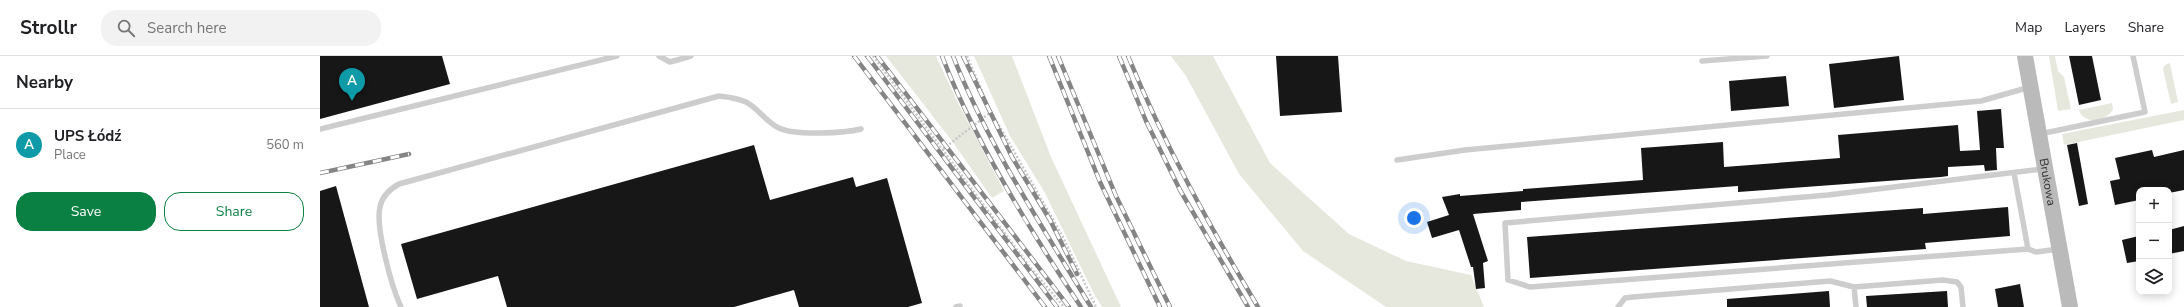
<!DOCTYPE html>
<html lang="en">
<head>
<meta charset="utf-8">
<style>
	:root { --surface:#fff; --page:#f2f2f2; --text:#202124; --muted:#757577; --line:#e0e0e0; --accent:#0b8043 }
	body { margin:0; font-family:"Nunito Sans",sans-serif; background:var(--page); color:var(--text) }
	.controls { position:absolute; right:12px; bottom:12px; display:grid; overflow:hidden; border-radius:8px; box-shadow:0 2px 10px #0003 }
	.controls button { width:36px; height:36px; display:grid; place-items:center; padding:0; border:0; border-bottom:1px solid var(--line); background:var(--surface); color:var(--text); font:20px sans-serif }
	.you { position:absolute; left:1094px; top:162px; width:14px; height:14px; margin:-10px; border:3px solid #fff; border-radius:50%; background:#1a73e8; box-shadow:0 0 0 6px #1a73e833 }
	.badge { display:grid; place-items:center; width:26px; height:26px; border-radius:50%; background:var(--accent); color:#fff; font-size:13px; font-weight:700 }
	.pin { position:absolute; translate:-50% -33px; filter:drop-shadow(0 1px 2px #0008) }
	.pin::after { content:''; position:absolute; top:21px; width:14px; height:12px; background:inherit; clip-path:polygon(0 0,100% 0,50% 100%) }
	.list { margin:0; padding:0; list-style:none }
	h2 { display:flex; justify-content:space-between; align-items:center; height:52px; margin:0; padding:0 16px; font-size:17px }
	h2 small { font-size:13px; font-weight:400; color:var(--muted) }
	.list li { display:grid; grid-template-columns:26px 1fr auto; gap:12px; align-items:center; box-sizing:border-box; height:72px; padding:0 16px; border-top:1px solid var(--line) }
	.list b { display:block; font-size:15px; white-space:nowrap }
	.list p { margin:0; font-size:13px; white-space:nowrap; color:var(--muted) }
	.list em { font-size:13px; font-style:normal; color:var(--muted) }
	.actions { display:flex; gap:8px; padding:12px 16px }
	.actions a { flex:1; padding:9px 0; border:1px solid var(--accent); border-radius:16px; text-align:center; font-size:14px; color:var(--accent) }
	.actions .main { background:var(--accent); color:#fff }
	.icon { flex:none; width:22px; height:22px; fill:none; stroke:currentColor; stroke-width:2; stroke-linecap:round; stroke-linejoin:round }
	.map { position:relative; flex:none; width:1864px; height:251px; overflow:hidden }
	header { display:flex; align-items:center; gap:24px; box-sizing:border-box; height:56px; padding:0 20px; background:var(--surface); border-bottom:1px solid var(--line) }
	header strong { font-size:19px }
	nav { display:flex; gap:22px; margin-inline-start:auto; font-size:14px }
	.search { width:280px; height:36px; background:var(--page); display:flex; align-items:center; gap:10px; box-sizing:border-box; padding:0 14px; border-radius:16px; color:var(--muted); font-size:15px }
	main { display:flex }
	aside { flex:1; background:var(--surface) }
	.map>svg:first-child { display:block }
	.green { fill:#e7e8dd }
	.building { fill:#171717 }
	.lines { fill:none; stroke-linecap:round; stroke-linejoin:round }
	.path { stroke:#c7c7c7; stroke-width:2.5; stroke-dasharray:2 2; stroke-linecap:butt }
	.lane { stroke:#cdcdcd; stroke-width:5.5 }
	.secondary { stroke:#bababa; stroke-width:16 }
	.rail-casing { stroke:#858585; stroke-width:4.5 }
	.rail { stroke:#fff; stroke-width:3; stroke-dasharray:9; stroke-linecap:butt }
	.labels { text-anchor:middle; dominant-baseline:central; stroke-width:4; stroke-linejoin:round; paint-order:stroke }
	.street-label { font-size:12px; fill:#303030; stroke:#fff }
</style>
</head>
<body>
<header>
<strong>Strollr</strong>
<div class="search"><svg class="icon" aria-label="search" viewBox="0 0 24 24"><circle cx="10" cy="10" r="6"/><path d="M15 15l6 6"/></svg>Search here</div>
<nav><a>Map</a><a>Layers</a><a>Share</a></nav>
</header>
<main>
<aside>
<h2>Nearby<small></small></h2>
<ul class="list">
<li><span class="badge" style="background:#0f9aa8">A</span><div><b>UPS Łódź</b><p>Place</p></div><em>560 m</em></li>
</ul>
<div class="actions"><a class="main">Save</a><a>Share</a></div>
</aside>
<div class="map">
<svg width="1864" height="251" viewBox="0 0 1864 251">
	<rect width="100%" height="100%" fill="#fff"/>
	<path class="green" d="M566,0H616L637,45L684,135L672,142L632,85Z
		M654,0H692L731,101L801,251H782L773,236L725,137L690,80Z
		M851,0H893L950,107L1029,178L1086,205L1151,219L1164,251H1066L983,195L919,118L866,20Z
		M1729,0H1735L1738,15L1744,21L1751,53L1738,55Z
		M1850,7L1858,46L1851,48L1843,13L1845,9Z
		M1792,47L1793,53C1787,66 1763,69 1759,54Z
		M1864,54V64L1744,89L1742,78Z"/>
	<path class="building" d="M0,0H122L130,28L0,63Z
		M956,0H1018L1022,56L960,60Z
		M1579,0L1584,44L1514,52L1509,8Z
		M1749,0H1772L1781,44L1759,49Z
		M1466,20L1469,50L1411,55L1409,25Z
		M1681,53L1684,92H1676L1677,114L1665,115L1664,109L1628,111V120L1621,121L1418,136V130L1201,146V154L1153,158L1168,205L1163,207L1165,232L1156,233L1153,211H1151L1139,174L1112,182L1107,166L1129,159L1122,141L1140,138V140L1203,135V133L1323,124L1321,92L1403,86L1404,111L1520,102L1518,79L1638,69L1640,95L1660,94L1657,55Z
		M1757,87L1768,148L1759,150L1747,89Z
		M434,89L450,144L533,121L536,131L567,122L602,247L588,251H479L474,234L414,251H187L178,220L97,243L81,188Z
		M1832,94L1834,101L1864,94V134L1849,137V134H1819V144L1795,149L1790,125L1800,123L1795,102Z
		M16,130L49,251H0V135Z
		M1688,151L1690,180L1605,187L1606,193L1210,222L1207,181L1603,152V158Z
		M1864,170V195L1849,198V174Z
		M1819,180V205L1807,207L1802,184Z
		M1700,228L1704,251H1678L1675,233Z
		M1509,235L1510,251H1407V243Z
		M1627,235L1628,251H1547L1546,240Z"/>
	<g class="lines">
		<path class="path" d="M553,0L709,210L744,251
			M647,0L669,52L743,181L776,251
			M623,93L671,56"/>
		<path class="lane" d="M339,0L350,6L371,0
			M1382,5L1447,0
			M0,73L297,0
			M1720,78L1825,56L1813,0
			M1077,104L1145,94L1661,45L1710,31
			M1723,113L1508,139L1185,167L1188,224L1210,231L1708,193L1716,196L1739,193
			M1694,117L1708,193
			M1534,231L1536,251
			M81,251C72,232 55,171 60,151C62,140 70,133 79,128L399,40C408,41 417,42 426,46C438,52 446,66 459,72C475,80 525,77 541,73
			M636,251L640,250
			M1298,251L1305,242L1313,241L1510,225L1534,231L1623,224L1637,226L1641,231L1643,251"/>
		<path class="secondary" id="s1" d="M1705,0L1750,251"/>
		<defs>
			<path id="rail" d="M534,0L725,251
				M547,0L737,251
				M557,0L749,251
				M622,0C654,84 711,176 761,251
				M633,0C668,89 722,170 771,251
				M643,0L692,101L730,164L757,218
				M729,0L780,126L840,251
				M738,0L796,140L850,251
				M799,0L826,65L860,134L928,251
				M808,0C844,88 889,169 938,251
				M0,117L89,98"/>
		</defs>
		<use href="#rail" class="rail-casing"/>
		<use href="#rail" class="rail"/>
	</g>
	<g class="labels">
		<g class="street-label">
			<text stroke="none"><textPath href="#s1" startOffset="128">Brukowa</textPath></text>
		</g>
	</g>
</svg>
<div class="controls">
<button>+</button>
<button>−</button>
<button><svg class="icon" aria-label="layers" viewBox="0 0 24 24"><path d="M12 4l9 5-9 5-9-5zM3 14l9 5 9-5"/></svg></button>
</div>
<div class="you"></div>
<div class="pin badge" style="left:32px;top:45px;background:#0f9aa8">A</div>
</div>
</main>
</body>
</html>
